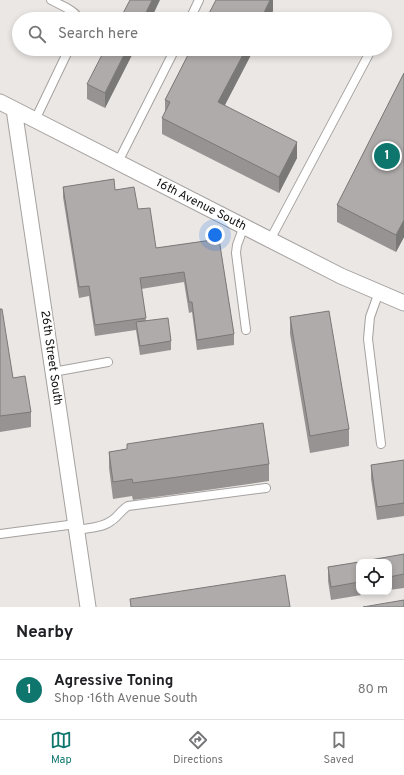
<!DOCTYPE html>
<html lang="en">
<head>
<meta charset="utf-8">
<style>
	:root { --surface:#fff; --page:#f2f2f2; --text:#202124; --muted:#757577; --line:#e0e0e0; --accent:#0f766e }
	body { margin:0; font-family:Overpass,sans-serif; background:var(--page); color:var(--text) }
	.controls { position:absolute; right:12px; bottom:12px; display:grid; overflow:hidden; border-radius:8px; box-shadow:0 2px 6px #0003 }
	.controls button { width:36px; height:36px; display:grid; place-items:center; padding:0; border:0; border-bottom:1px solid var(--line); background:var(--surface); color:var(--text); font:20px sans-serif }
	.you { position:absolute; left:215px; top:235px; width:14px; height:14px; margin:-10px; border:3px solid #fff; border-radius:50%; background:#1a73e8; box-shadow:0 0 0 6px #1a73e833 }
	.badge { display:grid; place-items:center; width:26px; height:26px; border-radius:50%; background:var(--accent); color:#fff; font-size:13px; font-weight:700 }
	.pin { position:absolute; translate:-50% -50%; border:2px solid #fff; box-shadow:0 1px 4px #0006 }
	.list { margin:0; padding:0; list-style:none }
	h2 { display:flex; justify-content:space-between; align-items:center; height:52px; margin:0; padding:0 16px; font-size:17px }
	h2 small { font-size:13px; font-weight:400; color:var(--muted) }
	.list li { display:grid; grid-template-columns:26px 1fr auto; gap:12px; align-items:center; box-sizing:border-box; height:60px; padding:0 16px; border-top:1px solid var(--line) }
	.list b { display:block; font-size:15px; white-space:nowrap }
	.list p { margin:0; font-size:13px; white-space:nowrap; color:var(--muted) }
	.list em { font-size:13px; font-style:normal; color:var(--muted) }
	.icon { flex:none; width:22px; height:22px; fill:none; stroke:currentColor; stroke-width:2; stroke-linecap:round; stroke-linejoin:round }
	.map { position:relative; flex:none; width:404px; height:607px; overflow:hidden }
	.search { position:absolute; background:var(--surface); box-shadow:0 2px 6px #0003; left:12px; right:12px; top:12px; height:44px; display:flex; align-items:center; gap:10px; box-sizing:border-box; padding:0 14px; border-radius:22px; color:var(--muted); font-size:15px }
	.sheet { height:112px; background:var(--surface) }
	nav { display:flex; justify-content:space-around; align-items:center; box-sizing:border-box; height:56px; border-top:1px solid var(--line); background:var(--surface); font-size:11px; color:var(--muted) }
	nav a { display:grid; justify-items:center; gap:2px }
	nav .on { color:var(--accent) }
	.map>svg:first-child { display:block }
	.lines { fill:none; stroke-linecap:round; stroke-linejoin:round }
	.service-casing { stroke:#a5a19f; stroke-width:10 }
	.minor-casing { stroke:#a5a19f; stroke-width:17 }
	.service { stroke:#fff; stroke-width:8 }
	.minor { stroke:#fff; stroke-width:15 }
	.wall { fill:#979393 }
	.shaded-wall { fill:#7b7878 }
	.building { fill:#b0abab; stroke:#7b7878 }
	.labels { text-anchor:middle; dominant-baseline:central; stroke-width:4; stroke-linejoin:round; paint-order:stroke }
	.street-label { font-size:12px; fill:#12100f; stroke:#fff }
</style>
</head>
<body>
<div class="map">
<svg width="404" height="607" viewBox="0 0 404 607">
	<rect width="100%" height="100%" fill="#ebe7e4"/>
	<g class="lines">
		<defs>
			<path id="service" d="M51,0C60,5 75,10 79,19
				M190,19L199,0
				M35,120L69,49
				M118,162L175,49
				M244,226L237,245L236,253L246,330
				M270,240L370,52
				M379,292L370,317L368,339L381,444
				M53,372L108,362
				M77,530C88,528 102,528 111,521C118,517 121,510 128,506L266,488
				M0,534L76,524"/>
			<path id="minor" d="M0,102L341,276L404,303
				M14,109L88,607"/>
		</defs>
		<use href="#service" class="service-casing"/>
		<use href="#minor" class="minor-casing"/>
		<use href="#service" class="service"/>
		<use href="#minor" class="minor"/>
	</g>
	<path class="wall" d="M135,49L105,108L87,99V84Z
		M191,49H254L225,105L297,158L279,193L162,134V118L165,112V100Z
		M404,73V237L396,252L337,222V205Z
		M63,187L115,190L138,209L156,248L219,239L234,334V345L197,350L192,312L189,313L184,282L141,289L146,321L171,341V350L140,355L136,330L95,336L89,296L79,298L63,197Z
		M0,309L13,378L31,412V427L0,432Z
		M290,317L349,429V446L310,453L290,334Z
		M127,444L269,464V481L200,491L133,500L132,496L113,499L109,468V452L127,449Z
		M404,460V516L377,520L371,479V465Z
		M404,554V588L389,590V562Z
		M359,562V592H380L331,600L328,581V567Z"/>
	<path class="shaded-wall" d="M152,0H160L151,19H143Z
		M270,0H273V11L269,19H261Z
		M127,49H135L105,108V93Z
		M246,49H254L218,118V102Z
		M297,142V158L279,193V177Z
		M404,220V237L396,252V235Z"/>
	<path class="building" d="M130,0H152L143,19H120Z
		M216,0H270L261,19H206Z
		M105,49H127L105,93L87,84Z
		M191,49H246L218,102L297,142L279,177L162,118L170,102L165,100Z
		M404,73V220L396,235L337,205Z
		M114,179L115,190L134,187L138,209L150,208L156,248L219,239L234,334L197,340L192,302H189L184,272L140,278L146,318L95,325L89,286L79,287L63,187Z
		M0,309H2L13,378L25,376L31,412L0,416Z
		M329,311L349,429L310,436L290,317Z
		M168,318L171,341L140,346L136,322Z
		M263,423L269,464L200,474L133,483L132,479L113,482L109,452L127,449V444Z
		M404,460V503L377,507L371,465Z
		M404,554V574L389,577V562H359Z
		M359,562V582L331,587L328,567Z
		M285,575L290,607H131L130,599Z
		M404,600V607H363Z"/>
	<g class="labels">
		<g class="street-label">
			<text transform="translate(201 205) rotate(27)">16th Avenue South</text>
			<text transform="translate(51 358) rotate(82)">26th Street South</text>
		</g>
	</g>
</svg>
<div class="controls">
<button><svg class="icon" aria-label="locate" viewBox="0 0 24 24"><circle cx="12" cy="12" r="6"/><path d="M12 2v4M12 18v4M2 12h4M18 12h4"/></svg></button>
</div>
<div class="you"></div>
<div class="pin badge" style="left:387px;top:156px">1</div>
<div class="search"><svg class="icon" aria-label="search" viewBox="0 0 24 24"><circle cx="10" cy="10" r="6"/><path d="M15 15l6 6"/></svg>Search here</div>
</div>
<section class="sheet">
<h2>Nearby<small></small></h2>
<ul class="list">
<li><span class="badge">1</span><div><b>Agressive Toning</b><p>Shop · 16th Avenue South</p></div><em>80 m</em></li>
</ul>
</section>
<nav>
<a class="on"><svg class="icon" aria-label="map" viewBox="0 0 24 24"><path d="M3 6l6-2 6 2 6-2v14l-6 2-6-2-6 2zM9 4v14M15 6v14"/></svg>Map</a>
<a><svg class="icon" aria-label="directions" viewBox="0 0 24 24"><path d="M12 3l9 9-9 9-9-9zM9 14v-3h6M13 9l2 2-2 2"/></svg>Directions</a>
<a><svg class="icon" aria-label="saved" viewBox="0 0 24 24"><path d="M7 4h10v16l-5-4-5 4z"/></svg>Saved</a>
</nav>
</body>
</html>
